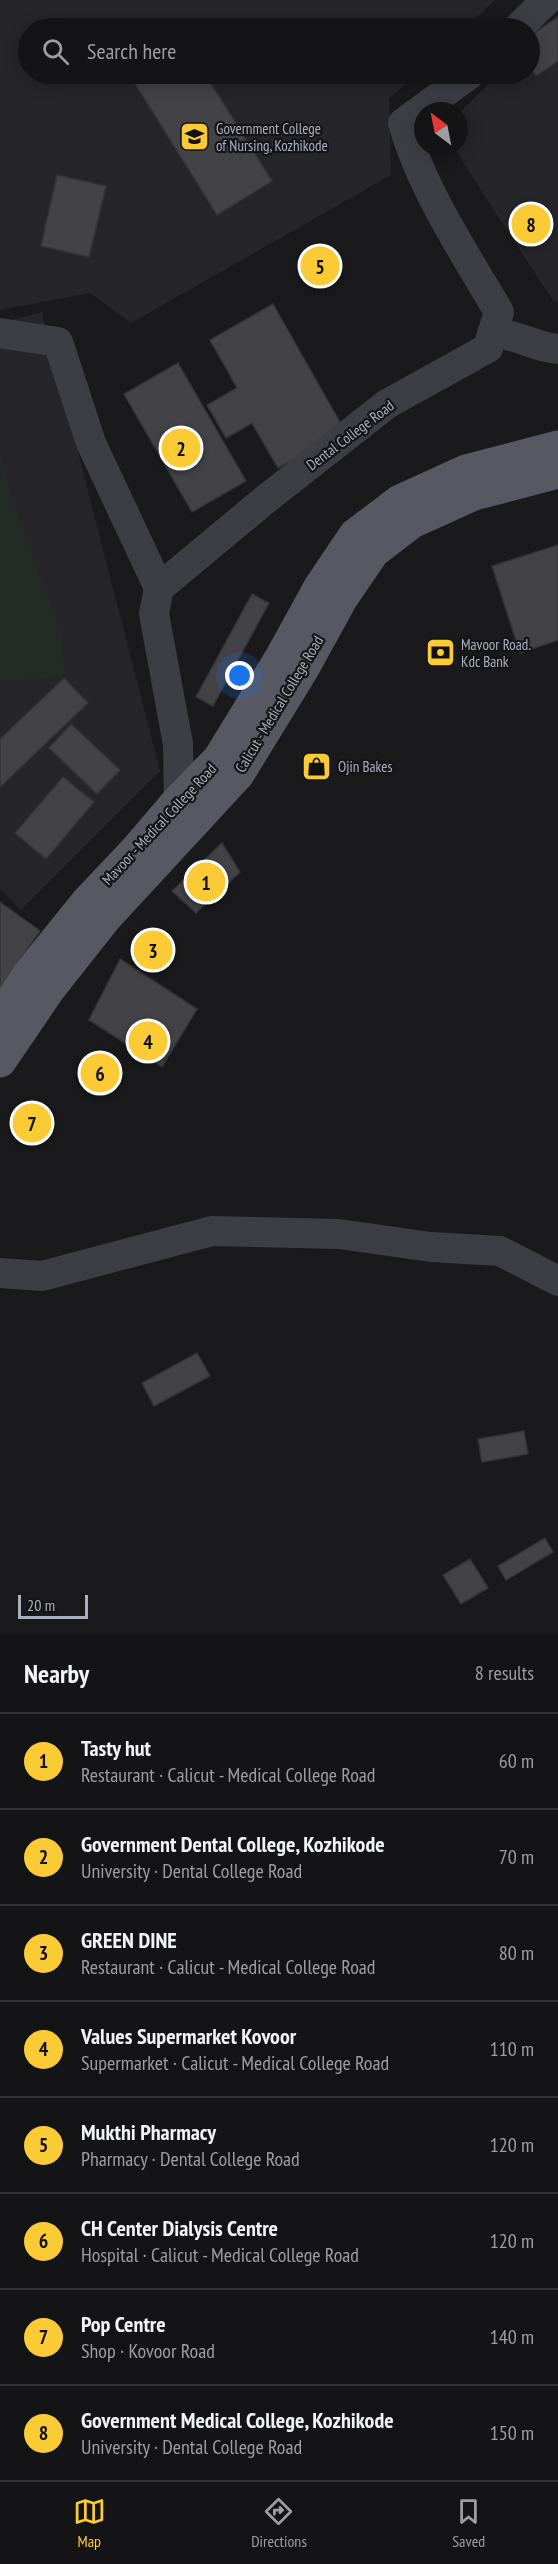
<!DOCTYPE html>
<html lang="en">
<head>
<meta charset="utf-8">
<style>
	:root { --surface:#141416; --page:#1d1d1f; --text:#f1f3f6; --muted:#9d9ea1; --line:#333335; --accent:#facb35 }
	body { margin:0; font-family:"PT Sans Narrow",sans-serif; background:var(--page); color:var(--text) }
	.compass { position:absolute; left:414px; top:102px; width:54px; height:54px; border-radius:50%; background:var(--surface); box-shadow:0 3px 15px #0003; rotate:328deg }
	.scale { position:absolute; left:18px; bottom:15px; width:70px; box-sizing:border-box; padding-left:6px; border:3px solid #acb0bd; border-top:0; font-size:16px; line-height:21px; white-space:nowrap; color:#acb0bd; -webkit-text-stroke:4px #151518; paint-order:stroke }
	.you { position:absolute; left:240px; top:676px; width:21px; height:21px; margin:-15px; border:4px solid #fff; border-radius:50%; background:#1a73e8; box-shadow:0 0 0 9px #1a73e833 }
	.badge { display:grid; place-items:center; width:39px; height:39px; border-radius:50%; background:var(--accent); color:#111; font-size:20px; font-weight:700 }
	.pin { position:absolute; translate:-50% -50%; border:3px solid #fff; box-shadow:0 2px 6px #0006 }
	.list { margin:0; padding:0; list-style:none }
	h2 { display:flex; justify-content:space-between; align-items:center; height:78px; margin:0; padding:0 24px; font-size:26px }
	h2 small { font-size:20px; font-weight:400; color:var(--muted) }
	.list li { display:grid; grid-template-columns:39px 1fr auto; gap:18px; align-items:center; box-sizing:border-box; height:96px; padding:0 24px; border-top:2px solid var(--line) }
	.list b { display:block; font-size:22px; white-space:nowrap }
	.list p { margin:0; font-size:20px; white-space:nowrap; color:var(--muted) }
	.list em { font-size:20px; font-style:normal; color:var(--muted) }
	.icon { flex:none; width:33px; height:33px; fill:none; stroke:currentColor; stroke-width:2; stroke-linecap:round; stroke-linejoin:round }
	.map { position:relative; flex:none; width:558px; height:1634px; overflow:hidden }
	.search { position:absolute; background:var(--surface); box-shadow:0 3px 15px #0003; left:18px; right:18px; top:18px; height:66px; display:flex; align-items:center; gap:15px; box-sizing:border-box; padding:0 21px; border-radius:33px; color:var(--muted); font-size:22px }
	.sheet { height:846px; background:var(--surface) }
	nav { display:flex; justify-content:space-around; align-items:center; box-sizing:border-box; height:84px; border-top:2px solid var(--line); background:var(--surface); font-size:16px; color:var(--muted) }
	nav a { display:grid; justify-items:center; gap:3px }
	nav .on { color:var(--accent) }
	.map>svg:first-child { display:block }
	.built { fill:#26262a }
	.green { fill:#222b24 }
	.building { fill:#424247; stroke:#353439; stroke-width:1.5 }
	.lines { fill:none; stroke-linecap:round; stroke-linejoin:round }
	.minor { stroke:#3d3d44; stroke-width:30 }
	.major { stroke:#575861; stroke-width:33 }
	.labels { text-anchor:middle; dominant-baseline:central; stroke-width:4.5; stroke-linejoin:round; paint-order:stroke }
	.poi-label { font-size:15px; fill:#acb0bd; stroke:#151518; text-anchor:start }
	.street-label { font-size:15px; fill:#acb0bd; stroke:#151518 }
</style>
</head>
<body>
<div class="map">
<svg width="558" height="1634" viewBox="0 0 558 1634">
	<rect width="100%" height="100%" fill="#1a1a1d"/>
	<path class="built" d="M0,0H495L465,28H28V74H417L389,99L391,175L131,323L90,293L0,310Z
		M558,26V302L553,301L453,147H459V113L499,74H530V45Z
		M42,312L160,771L21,910L0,889V323Z"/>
	<path class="green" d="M0,453L11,497L62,635L64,678L0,680Z"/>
	<path class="building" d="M558,17V61L536,76L530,66V36Z
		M171,19L177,28H155Z
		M129,74H205L272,181L217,215Z
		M57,175L106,186L89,257L41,246Z
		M273,304L345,431L278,468L252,423L226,438L207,405L237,388L210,340Z
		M178,363L246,481L192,512L124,394Z
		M558,545V640L520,653L492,566Z
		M252,594L269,603L213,706L196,697Z
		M64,678L88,703L0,787V739Z
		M71,724L120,770L97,794L49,748Z
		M63,777L94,802L46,859L15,833Z
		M222,843L240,872L196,913L172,891Z
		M0,902L40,931L0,988Z
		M120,959L197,1009L162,1067L89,1020Z
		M197,1353L210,1376L154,1406L142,1383Z
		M524,1431L528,1454L482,1462L478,1439Z
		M545,1538L553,1552L506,1580L498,1566Z
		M470,1559L488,1588L461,1604L443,1575Z"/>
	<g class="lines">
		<path class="minor" d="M518,28L547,0
			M0,333L58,342L91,443L159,588
			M492,333C514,333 534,347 558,349
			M179,800L178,744L154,614L159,588L266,499L387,404L488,348L499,312C464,252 422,190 403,123L470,74
			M0,1273L42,1276L212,1231L339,1234L431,1247L500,1251L558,1281"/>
		<path class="major" d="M0,1018L29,974L87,902L138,848L179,800L219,759L282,656L320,587L355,535L400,501L466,471L558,447
			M0,1061L49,989L105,918L238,774L303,668L341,599L373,552L412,522L474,494L558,472"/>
	</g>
	<defs>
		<symbol id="university-square" viewBox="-11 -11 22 22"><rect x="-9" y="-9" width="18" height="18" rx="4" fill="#facb35" stroke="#151518"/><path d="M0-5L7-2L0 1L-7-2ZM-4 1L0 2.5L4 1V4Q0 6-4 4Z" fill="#111"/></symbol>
		<symbol id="bank-square" viewBox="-11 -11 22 22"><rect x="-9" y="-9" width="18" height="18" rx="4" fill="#facb35" stroke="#151518"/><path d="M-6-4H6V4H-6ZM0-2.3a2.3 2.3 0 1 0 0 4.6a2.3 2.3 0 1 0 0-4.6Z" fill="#111"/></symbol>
		<symbol id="shop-square" viewBox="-11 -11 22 22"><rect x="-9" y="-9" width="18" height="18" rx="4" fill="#facb35" stroke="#151518"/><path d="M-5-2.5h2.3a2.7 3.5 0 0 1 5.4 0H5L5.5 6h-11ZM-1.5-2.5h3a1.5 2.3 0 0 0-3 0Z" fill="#111"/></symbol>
	</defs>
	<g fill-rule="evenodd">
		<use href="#university-square" x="178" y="120" width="33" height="33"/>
		<use href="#bank-square" x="424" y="636" width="33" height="33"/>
		<use href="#shop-square" x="300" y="750" width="33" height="33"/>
	</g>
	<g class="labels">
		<g class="poi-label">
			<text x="216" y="128">Government College<tspan x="216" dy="17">of Nursing, Kozhikode</tspan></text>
			<text x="461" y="644">Mavoor Road.<tspan x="461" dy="17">Kdc Bank</tspan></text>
			<text x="338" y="766">Ojin Bakes</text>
		</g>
		<g class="street-label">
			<text transform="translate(350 435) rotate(-37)">Dental College Road</text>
			<text transform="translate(279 704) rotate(-59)">Calicut - Medical College Road</text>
			<text transform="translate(159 824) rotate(-47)">Mavoor - Medical College Road</text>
		</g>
	</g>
</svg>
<svg class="compass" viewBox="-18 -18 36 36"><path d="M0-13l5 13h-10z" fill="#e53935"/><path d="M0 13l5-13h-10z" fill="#9d9ea1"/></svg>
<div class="scale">20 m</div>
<div class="you"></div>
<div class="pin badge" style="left:206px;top:882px">1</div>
<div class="pin badge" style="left:181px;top:448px">2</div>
<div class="pin badge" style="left:153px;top:950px">3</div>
<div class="pin badge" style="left:148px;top:1041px">4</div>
<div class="pin badge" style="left:320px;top:266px">5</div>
<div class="pin badge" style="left:100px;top:1073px">6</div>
<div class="pin badge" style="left:32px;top:1123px">7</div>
<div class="pin badge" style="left:531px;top:224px">8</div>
<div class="search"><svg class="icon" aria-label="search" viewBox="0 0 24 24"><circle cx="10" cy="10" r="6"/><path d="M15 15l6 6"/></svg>Search here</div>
</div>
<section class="sheet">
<h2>Nearby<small>8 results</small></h2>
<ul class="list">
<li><span class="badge">1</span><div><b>Tasty hut</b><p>Restaurant · Calicut - Medical College Road</p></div><em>60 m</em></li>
<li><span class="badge">2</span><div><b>Government Dental College, Kozhikode</b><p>University · Dental College Road</p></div><em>70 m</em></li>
<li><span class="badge">3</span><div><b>GREEN DINE</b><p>Restaurant · Calicut - Medical College Road</p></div><em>80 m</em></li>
<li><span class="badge">4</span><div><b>Values Supermarket Kovoor</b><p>Supermarket · Calicut - Medical College Road</p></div><em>110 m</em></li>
<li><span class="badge">5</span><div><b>Mukthi Pharmacy</b><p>Pharmacy · Dental College Road</p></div><em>120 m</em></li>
<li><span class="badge">6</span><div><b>CH Center Dialysis Centre</b><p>Hospital · Calicut - Medical College Road</p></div><em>120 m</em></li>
<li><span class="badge">7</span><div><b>Pop Centre</b><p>Shop · Kovoor Road</p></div><em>140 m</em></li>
<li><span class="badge">8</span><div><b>Government Medical College, Kozhikode</b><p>University · Dental College Road</p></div><em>150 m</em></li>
</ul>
</section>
<nav>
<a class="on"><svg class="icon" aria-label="map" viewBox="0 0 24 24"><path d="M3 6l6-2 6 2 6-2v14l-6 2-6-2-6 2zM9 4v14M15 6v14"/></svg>Map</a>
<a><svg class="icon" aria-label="directions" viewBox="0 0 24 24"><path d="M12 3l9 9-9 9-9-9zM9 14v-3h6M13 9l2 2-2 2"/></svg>Directions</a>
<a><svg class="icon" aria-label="saved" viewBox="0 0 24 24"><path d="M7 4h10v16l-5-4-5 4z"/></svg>Saved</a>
</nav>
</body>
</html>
